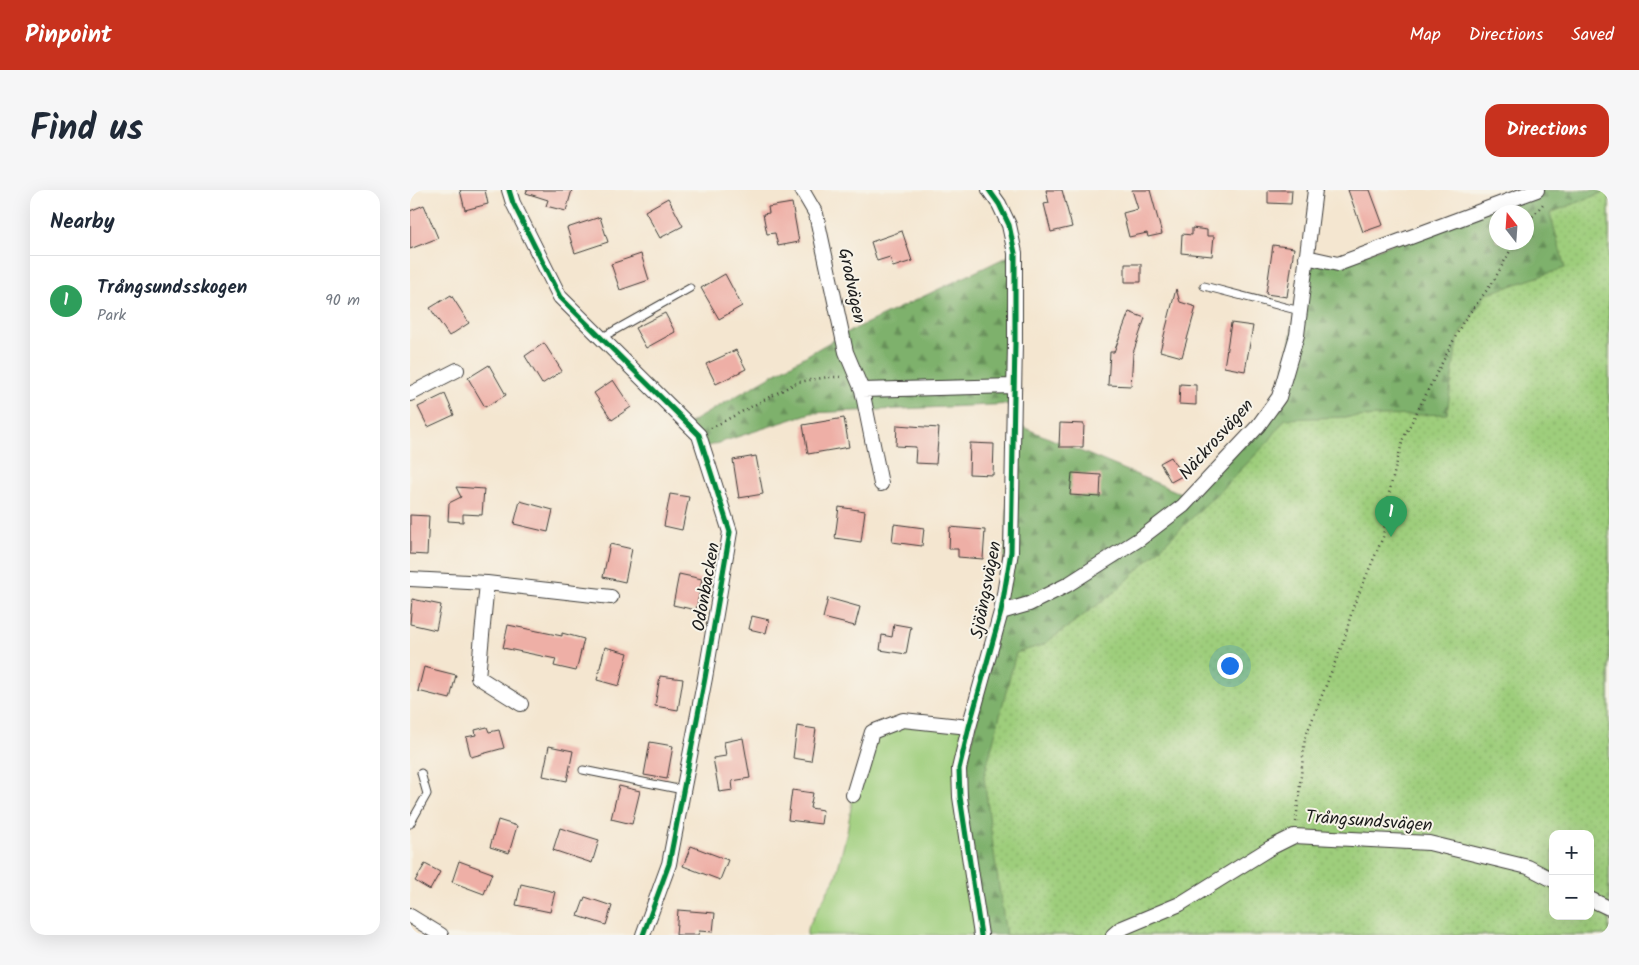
<!DOCTYPE html>
<html lang="en">
<head>
<meta charset="utf-8">
<style>
	:root { --surface:#fff; --page:#f6f6f7; --text:#1f2937; --muted:#747a83; --line:#e0e1e3; --accent:#c8321e }
	body { margin:0; font-family:Kalam,sans-serif; background:var(--page); color:var(--text) }
	.controls { position:absolute; right:15px; bottom:15px; display:grid; overflow:hidden; border-radius:10px; box-shadow:0 5px 20px #0002 }
	.controls button { width:45px; height:45px; display:grid; place-items:center; padding:0; border:0; border-bottom:1px solid var(--line); background:var(--surface); color:var(--text); font:25px sans-serif }
	.compass { position:absolute; left:1079px; top:15px; width:45px; height:45px; border-radius:50%; background:var(--surface); box-shadow:0 5px 20px #0002; rotate:343deg }
	.you { position:absolute; left:819px; top:475px; width:18px; height:18px; margin:-12px; border:4px solid #fff; border-radius:50%; background:#1a73e8; box-shadow:0 0 0 8px #1a73e833 }
	.badge { display:grid; place-items:center; width:32px; height:32px; border-radius:50%; background:var(--accent); color:#fff; font-size:16px; font-weight:700 }
	.pin { position:absolute; translate:-50% -41px; filter:drop-shadow(0 1px 2px #0008) }
	.pin::after { content:''; position:absolute; top:26px; width:18px; height:15px; background:inherit; clip-path:polygon(0 0,100% 0,50% 100%) }
	.list { margin:0; padding:0; list-style:none }
	h2 { display:flex; justify-content:space-between; align-items:center; height:65px; margin:0; padding:0 20px; font-size:21px }
	h2 small { font-size:16px; font-weight:400; color:var(--muted) }
	.list li { display:grid; grid-template-columns:32px 1fr auto; gap:15px; align-items:center; box-sizing:border-box; height:90px; padding:0 20px; border-top:1px solid var(--line) }
	.list b { display:block; font-size:19px; white-space:nowrap }
	.list p { margin:0; font-size:16px; white-space:nowrap; color:var(--muted) }
	.list em { font-size:16px; font-style:normal; color:var(--muted) }
	.map { position:relative; flex:none; width:1199px; height:745px; overflow:hidden; border-radius:15px }
	header { display:flex; align-items:center; gap:30px; box-sizing:border-box; height:70px; padding:0 25px; background:var(--accent); color:#fff }
	header strong { font-size:24px }
	nav { display:flex; gap:28px; margin-inline-start:auto; font-size:18px }
	.intro { display:flex; align-items:center; justify-content:space-between; box-sizing:border-box; height:120px; padding:0 30px }
	h1 { margin:0; font-size:35px }
	.button { padding:12px 22px; border-radius:15px; background:var(--accent); color:#fff; font-size:18px; font-weight:700 }
	main { display:flex; gap:30px; padding:0 30px }
	aside { flex:1; background:var(--surface); border-radius:15px; box-shadow:0 5px 20px #0002 }
	.map>svg:first-child { display:block }
	.grass { fill:#9ece7c; stroke:#5d754c }
	.forest { fill:url(#forest-firs); stroke:#4d6644; fill-rule:evenodd }
	.park { fill:url(#park-dots); stroke:#5d754c; fill-rule:evenodd }
	.building { fill:#eeafa6 }
	.lines { fill:none; stroke-linecap:round; stroke-linejoin:round }
	.lane-casing { stroke:#3c3a37; stroke-width:9 }
	.street-casing { stroke:#3c3a37; stroke-width:16 }
	.path { stroke:#3c3a37; stroke-width:2.5; stroke-dasharray:1 4; stroke-linecap:butt }
	.lane { stroke:#fff; stroke-width:7 }
	.street { stroke:#fff; stroke-width:14 }
	.cycleway-casing { stroke:#f7f3e8; stroke-width:8 }
	.cycleway { stroke:#00873e; stroke-width:5 }
	.labels { text-anchor:middle; dominant-baseline:central; stroke-width:4; stroke-linejoin:round; paint-order:stroke }
	.street-label { font-size:18px; fill:#1c1c1c; stroke:#f7f3e8 }
</style>
</head>
<body>
<header>
<strong>Pinpoint</strong>
<nav><a>Map</a><a>Directions</a><a>Saved</a></nav>
</header>
<div class="intro"><h1>Find us</h1><a class="button">Directions</a></div>
<main>
<aside>
<h2>Nearby<small></small></h2>
<ul class="list">
<li><span class="badge" style="background:#2e9e5b">1</span><div><b>Trångsundsskogen</b><p>Park</p></div><em>90 m</em></li>
</ul>
</aside>
<div class="map">
<svg width="1199" height="745" viewBox="0 0 1199 745">
	<defs>
		<pattern id="forest-firs" width="22" height="20" patternUnits="userSpaceOnUse" patternTransform="scale(1.25)"><rect width="22" height="20" fill="#7eb16c"/><path d="M5 1l3.5 6h-7zM16 11l3.5 6h-7z" fill="#668f58"/></pattern>
		<pattern id="park-dots" width="8" height="8" patternUnits="userSpaceOnUse" patternTransform="scale(1.25)"><rect width="8" height="8" fill="#9ece7c"/><path d="M2 2h.1M6 6h.1" fill="none" stroke="#88b06b" stroke-width="1.8" stroke-linecap="round"/></pattern>
	</defs>
	<rect width="100%" height="100%" fill="#f7f3e8"/>
	<filter id="ink" filterUnits="userSpaceOnUse"><feTurbulence type="fractalNoise" baseFrequency=".02" numOctaves="2"/><feDisplacementMap in="SourceGraphic" scale="10" xChannelSelector="R" yChannelSelector="G"/><feConvolveMatrix kernelMatrix="1 2 1 2 8 2 1 2 1" color-interpolation-filters="sRGB"/></filter>
	<filter id="wash" filterUnits="userSpaceOnUse"><feTurbulence type="fractalNoise" baseFrequency=".0096" numOctaves="4" result="noise"/><feDisplacementMap in="SourceGraphic" scale="20" xChannelSelector="R" yChannelSelector="G"/><feGaussianBlur stdDeviation="1.12" result="paint"/><feColorMatrix in="noise" values="0 0 0 0 0 0 0 0 0 0 0 0 0 0 0 0 0 1.4 0 .05"/><feComposite in="paint" operator="in"/></filter>
	<g filter="url(#wash)">
		<rect width="100%" height="100%" fill="#f4e6d0"/>
		<path class="grass" d="M493,530L559,537L571,745H397V739L426,686L437,642L443,605L462,542Z"/>
		<path class="forest" d="M1127,0H1199V745H571L550,607L591,422L603,233L780,307L869,207L896,67L928,74ZM1086,22H1116V52H1086ZM1143,644H1180V726H1143Z
			M605,63L604,214L401,223L293,258L278,234L432,145Z"/>
		<path class="park" d="M1199,0V745H596L583,656L574,587L606,463L633,455L705,402L820,291L859,251L875,229L1037,224L1047,150L1076,104L1155,78L1140,23ZM1143,644H1180V726H1143Z"/>
		<g id="blocks">
			<path class="building" d="M50,0H75L78,14L55,20Z
				M117,0H162L156,21L136,16L138,10L116,3Z
				M636,0H652L662,37L641,42L634,14L639,13Z
				M722,0H740L752,44L738,47L737,43L719,47L713,23L728,19Z
				M858,0H882L881,14L858,13Z
				M938,0H960L973,35L953,42Z
				M258,8L273,36L250,48L235,21Z
				M382,13L389,52L368,56L365,43L357,44L353,24L359,23L358,17Z
				M14,15L28,48L0,59V21Z
				M190,27L198,52L165,63L157,38Z
				M782,38L797,40V46H804L802,66L771,63L772,44L782,45Z
				M492,41L502,71L483,77L480,67L467,71L461,52Z
				M863,55L884,58L877,107L856,104Z
				M231,64L239,90L210,100L201,74Z
				M715,74H731V92H715Z
				M315,84L332,116L309,129L291,98Z
				M766,99L770,112L786,117L772,167L750,161Z
				M41,105L59,133L39,146L20,118Z
				M719,122L735,128L723,163L721,196L698,195L700,162H704Z
				M255,123L265,142L236,158L225,138Z
				M821,133L843,136L835,181L814,177Z
				M134,153L152,181L132,194L115,166Z
				M326,160L336,179L306,194L296,174Z
				M79,175L96,205L75,217L58,188Z
				M203,190L221,217L202,230L184,203Z
				M770,194L786,195V215L769,214Z
				M35,204L44,225L18,237L8,217Z
				M434,228L439,257L398,264L393,235Z
				M650,233L674,234L673,257H649Z
				M487,235L529,238L526,274L505,273L506,257L486,256Z
				M560,253L584,254L583,285L559,284Z
				M346,266L353,304L329,308L323,270Z
				M761,267L772,286L761,292L750,273Z
				M662,283L691,285L690,307L660,305Z
				M46,297L74,299L72,325L53,324V332L38,331L39,313L51,307Z
				M260,304L279,307L272,340L254,336Z
				M110,311L143,320L138,342L104,334Z
				M429,317L455,321L451,352L425,348Z
				M0,325L19,326L17,365L0,364Z
				M484,334L514,338L512,356L482,352Z
				M540,337L575,340L573,369L548,367V359H539Z
				M200,354L222,359L215,392L193,387Z
				M269,384L292,389L286,420L263,415Z
				M418,408L450,417L445,436L413,428Z
				M2,409L31,415L26,440L0,434Z
				M342,426L359,430L356,443L339,439Z
				M484,434L501,437L496,464L470,460L472,445L482,447Z
				M98,435L152,446V443L174,449L166,481L144,476L146,469L93,458Z
				M195,457L218,463L209,496L187,490Z
				M14,477L46,485L40,509L8,501Z
				M250,486L273,489L268,520L245,516Z
				M387,536L406,539L401,571L383,568Z
				M77,537L79,542L89,540L94,558L61,567L56,547L66,545L65,540Z
				M333,548L340,588L322,591L323,600L309,602L303,568L316,566L314,552Z
				M240,552L263,556L257,589L234,585Z
				M139,556L163,561L157,591L133,586Z
				M209,596L230,601L222,634L201,629Z
				M382,600L403,603L400,618L413,620L411,634L378,630Z
				M88,630L107,636L99,663L80,657Z
				M150,638L189,650L182,673L143,660Z
				M281,656L318,670L310,690L273,676Z
				M49,671L82,683L74,704L42,692Z
				M15,674L30,682L20,700L5,691Z
				M111,694L145,702L140,722L106,715Z
				M175,707L202,716L196,735L168,726Z
				M268,720L305,723L303,742L289,741L288,745H266Z"/>
		</g>
	</g>
	<g filter="url(#ink)">
		<use href="#blocks" fill-opacity="0" stroke="#3c3a37" stroke-width="1"/>
		<g class="lines">
			<defs>
				<path id="lane" d="M794,96L890,121
					M191,148L280,98
					M173,580L273,600
					M0,634L17,604L11,583"/>
				<path id="street" d="M99,0L103,13L150,107L289,245L320,342L295,488L259,674L233,745
					M392,0L406,24L436,162L452,200L471,294
					M896,67L928,74L1127,0
					M452,200L604,196
					M0,204L47,180
					M0,389L77,393L201,407
					M77,393L68,487L111,514
					M591,422L619,414L657,395L731,348L773,316L848,236L869,207L887,145L905,0
					M443,605L462,542L493,530L559,537
					M1180,709L1199,718
					M0,726L31,745
					M571,745L550,607L549,579L559,537L591,422L601,362L605,153V63L599,35L589,14L579,0
					M703,745L710,739L770,714L860,658L884,646L1019,653L1118,677L1143,690"/>
			</defs>
			<use href="#lane" class="lane-casing"/>
			<use href="#street" class="street-casing"/>
			<path class="path" d="M1116,34L1133,14
				M301,238L388,192L418,187H431
				M886,632L895,548L934,450L943,417L973,347L979,303L993,249L1053,132L1083,92L1105,52"/>
			<use href="#lane" class="lane"/>
			<use href="#street" class="street"/>
			<defs>
				<path id="cycleway" d="M99,0L103,13L150,107L289,245L320,342L295,488L259,674L233,745
					M571,745L550,607L549,579L559,537L591,422L601,362L605,153V63L599,35L589,14L579,0"/>
			</defs>
			<use href="#cycleway" class="cycleway-casing"/>
			<use href="#cycleway" class="cycleway"/>
		</g>
	</g>
	<g class="labels">
		<g class="street-label">
			<text transform="translate(441 96) rotate(78)">Grodvägen</text>
			<text transform="translate(807 250) rotate(-48)">Näckrosvägen</text>
			<text transform="translate(297 397) rotate(-80)">Odonbacken</text>
			<text transform="translate(577 400) rotate(-79)">Sjöängsvägen</text>
			<text transform="translate(959 632) rotate(4)">Trångsundsvägen</text>
		</g>
	</g>
</svg>
<div class="controls">
<button>+</button>
<button>−</button>
</div>
<svg class="compass" viewBox="-18 -18 36 36"><path d="M0-13l5 13h-10z" fill="#e53935"/><path d="M0 13l5-13h-10z" fill="#747a83"/></svg>
<div class="you"></div>
<div class="pin badge" style="left:981px;top:347px;background:#2e9e5b">1</div>
</div>
</main>
</body>
</html>
